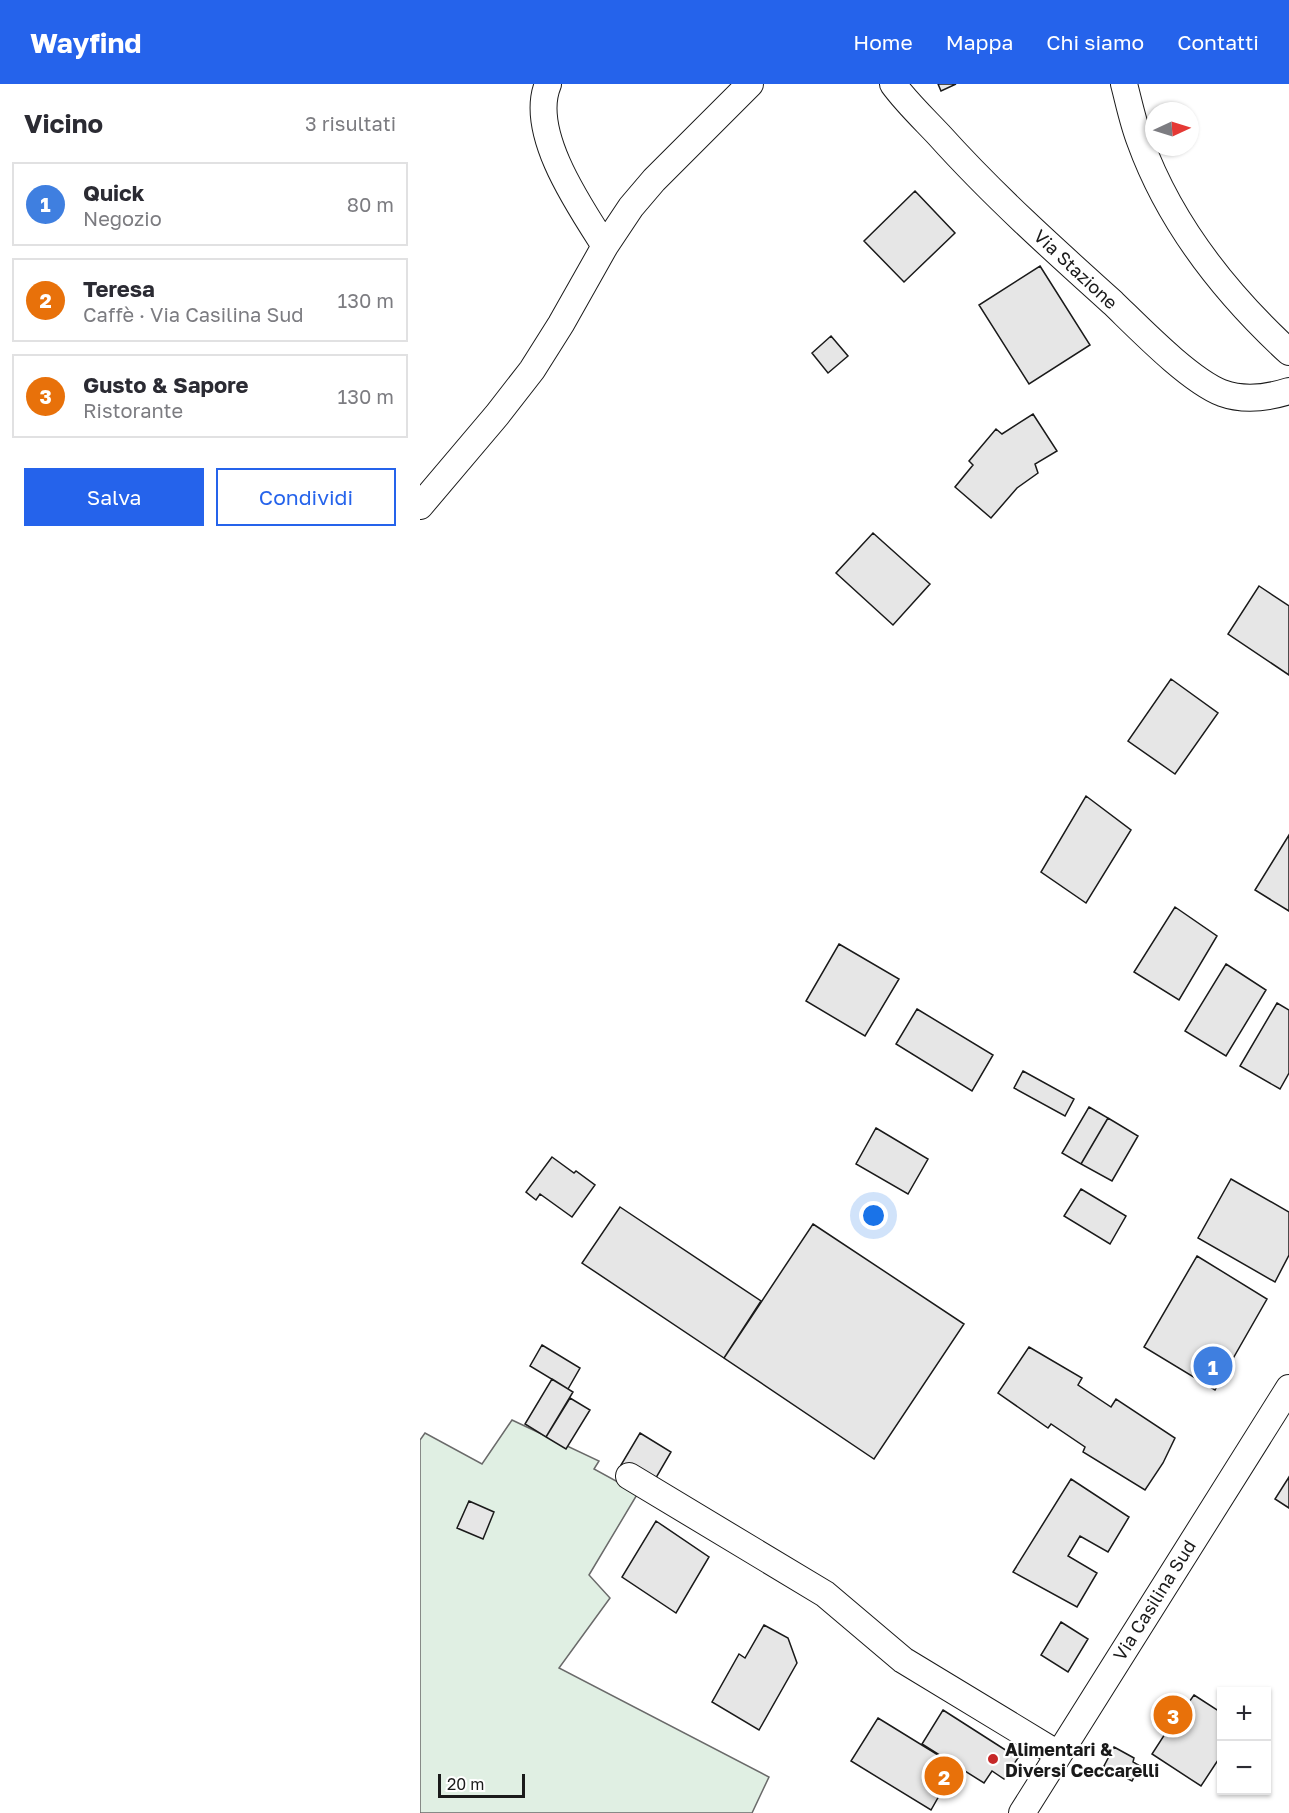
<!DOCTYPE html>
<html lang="it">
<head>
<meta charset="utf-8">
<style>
	:root { --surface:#fff; --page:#f7f7f7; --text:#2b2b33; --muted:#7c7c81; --line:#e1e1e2; --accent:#2563eb }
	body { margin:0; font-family:"Golos Text",sans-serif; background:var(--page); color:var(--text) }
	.controls { position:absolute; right:18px; bottom:18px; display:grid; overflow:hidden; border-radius:0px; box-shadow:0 2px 4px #0004 }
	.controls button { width:54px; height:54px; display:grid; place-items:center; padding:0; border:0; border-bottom:2px solid var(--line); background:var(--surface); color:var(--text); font:30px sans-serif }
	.compass { position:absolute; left:725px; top:18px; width:54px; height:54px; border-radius:50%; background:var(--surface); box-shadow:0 2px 4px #0004; rotate:86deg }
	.scale { position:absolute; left:18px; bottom:15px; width:87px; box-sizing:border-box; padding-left:6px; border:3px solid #1a1a1a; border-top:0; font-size:16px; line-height:21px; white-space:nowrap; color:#1a1a1a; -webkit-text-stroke:4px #fff; paint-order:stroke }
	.you { position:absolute; left:454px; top:1132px; width:21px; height:21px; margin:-15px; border:4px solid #fff; border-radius:50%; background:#1a73e8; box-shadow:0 0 0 9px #1a73e833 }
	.badge { display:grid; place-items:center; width:39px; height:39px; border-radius:50%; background:var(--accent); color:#fff; font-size:20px; font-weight:700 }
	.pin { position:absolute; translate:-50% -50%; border:3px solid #fff; box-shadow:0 2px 6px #0006 }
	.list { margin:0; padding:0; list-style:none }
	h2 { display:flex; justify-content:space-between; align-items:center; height:78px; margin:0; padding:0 24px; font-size:26px }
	h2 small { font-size:20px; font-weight:400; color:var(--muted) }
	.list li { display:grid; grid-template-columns:39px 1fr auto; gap:18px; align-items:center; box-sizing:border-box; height:84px; margin:0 12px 12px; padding:0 12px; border:2px solid var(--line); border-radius:0px }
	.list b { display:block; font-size:22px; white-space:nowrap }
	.list p { margin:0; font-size:20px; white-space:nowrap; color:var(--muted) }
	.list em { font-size:20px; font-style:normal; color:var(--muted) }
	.actions { display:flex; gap:12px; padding:18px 24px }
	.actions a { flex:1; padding:14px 0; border:2px solid var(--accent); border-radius:0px; text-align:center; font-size:21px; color:var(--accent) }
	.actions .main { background:var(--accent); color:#fff }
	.map { position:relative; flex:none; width:869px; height:1729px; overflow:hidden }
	header { display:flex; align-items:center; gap:36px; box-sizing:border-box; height:84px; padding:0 30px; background:var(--accent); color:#fff }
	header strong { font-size:28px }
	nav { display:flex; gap:33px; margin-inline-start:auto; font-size:21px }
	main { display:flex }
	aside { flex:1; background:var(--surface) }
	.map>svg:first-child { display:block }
	.green { fill:#e0efe3; stroke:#6a6a6a; stroke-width:1.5 }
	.building { fill:#e6e6e6; stroke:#1a1a1a; stroke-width:1.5 }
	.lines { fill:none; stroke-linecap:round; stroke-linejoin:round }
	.minor-casing { stroke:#1a1a1a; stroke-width:28 }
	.minor { stroke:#fff; stroke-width:26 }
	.poi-dot { fill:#c62828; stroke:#fff; stroke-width:2 }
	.labels { text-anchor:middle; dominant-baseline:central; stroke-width:4.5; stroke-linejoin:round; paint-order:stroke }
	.street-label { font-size:18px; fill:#1a1a1a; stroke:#fff }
	.poi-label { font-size:18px; font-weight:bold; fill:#1a1a1a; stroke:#fff; text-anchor:start }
</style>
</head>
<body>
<header>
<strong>Wayfind</strong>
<nav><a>Home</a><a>Mappa</a><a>Chi siamo</a><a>Contatti</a></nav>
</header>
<main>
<aside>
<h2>Vicino<small>3 risultati</small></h2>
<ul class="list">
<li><span class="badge" style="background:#3f7fe0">1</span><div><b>Quick</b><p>Negozio</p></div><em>80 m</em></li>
<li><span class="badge" style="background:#e8710a">2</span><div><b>Teresa</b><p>Caffè · Via Casilina Sud</p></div><em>130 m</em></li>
<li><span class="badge" style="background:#e8710a">3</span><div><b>Gusto &amp; Sapore</b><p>Ristorante</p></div><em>130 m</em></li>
</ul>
<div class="actions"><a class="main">Salva</a><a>Condividi</a></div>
</aside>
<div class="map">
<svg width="869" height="1729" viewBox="0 0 869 1729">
	<rect width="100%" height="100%" fill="#fff"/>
	<path class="green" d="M92,1336L179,1377L174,1385L218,1409L169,1491L190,1514L139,1584L349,1693L332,1729H0V1356L5,1349L62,1380Z"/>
	<path class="building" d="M518,0H536L521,7Z
		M495,107L535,149L484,198L444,157Z
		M620,182L670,261L609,300L559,221Z
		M411,252L428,272L408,289L392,269Z
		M613,330L637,367L615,380L618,389L597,404L571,434L535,403L553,381L549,377L576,345L582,350Z
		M453,449L510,500L473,541L416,489Z
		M839,502L869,522V591L808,550Z
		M751,595L798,629L755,690L708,657Z
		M666,712L711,746L666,819L621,788Z
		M869,751V827L835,806Z
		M755,823L797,852L759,916L714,888Z
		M419,860L479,895L445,952L386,917Z
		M806,880L846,906L806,972L765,947Z
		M857,919L869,926V989L860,1005L820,982Z
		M497,925L573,971L552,1007L476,960Z
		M603,987L654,1015L645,1032L594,1004Z
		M669,1023L688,1034L661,1080L642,1069Z
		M688,1034L718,1052L692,1097L661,1080Z
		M456,1044L508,1075L488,1110L436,1080Z
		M132,1073L154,1089L156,1087L175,1101L152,1133L120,1110L116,1116L106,1108Z
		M811,1095L869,1128V1171L855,1198L778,1154Z
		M661,1105L706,1132L690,1160L644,1132Z
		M200,1123L341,1217L304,1274L162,1179Z
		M393,1140L544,1240L454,1375L304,1274Z
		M777,1172L847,1215L795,1306L724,1263Z
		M122,1261L160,1284L148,1305L110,1282Z
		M609,1263L662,1294L658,1301L691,1323L696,1315L755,1354L743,1379L725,1406L663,1368L665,1363L631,1340L628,1344L578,1309Z
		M132,1295L153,1308L126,1353L105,1340Z
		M150,1314L170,1326L146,1365L126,1353Z
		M220,1349L251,1368L233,1399L201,1381Z
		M869,1393V1424L855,1415Z
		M651,1395L709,1433L688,1468L660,1452L648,1472L677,1489L657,1523L593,1488Z
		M49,1417L74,1428L63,1455L37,1444Z
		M236,1437L289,1473L256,1529L202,1493Z
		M641,1538L668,1555L648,1588L621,1571Z
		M344,1541L368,1554L377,1579L339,1646L292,1618L319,1570L325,1574Z
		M774,1611L802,1629L800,1641L802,1670L781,1702L732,1670L745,1650L742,1648L761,1617L767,1621Z
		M523,1626L598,1674L584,1695L572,1687L564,1699L502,1660Z
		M458,1634L536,1682L511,1726L431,1677Z
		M694,1663L714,1674L713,1678L720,1682L712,1697L684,1682Z"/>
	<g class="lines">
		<defs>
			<path id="minor" d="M128,0C108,48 160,123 185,162
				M473,0C486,18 504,35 519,51C573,111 633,165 693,219C720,245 769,296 802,309C824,317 847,314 869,307
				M704,0C709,19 713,39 720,57C750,140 805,209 869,268
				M0,422L77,331L112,286L141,240L185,162L211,123L234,96L330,0
				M209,1392L405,1510L483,1576L638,1670
				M602,1729L869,1304"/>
		</defs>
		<use href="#minor" class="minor-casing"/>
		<use href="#minor" class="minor"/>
	</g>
	<circle class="poi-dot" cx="573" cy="1675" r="6"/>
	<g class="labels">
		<g class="street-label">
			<text transform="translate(656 185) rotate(43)">Via Stazione</text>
			<text transform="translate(734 1516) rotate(-58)">Via Casilina Sud</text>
		</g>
		<g class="poi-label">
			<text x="585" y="1665">Alimentari &amp;<tspan x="585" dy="21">Diversi Ceccarelli</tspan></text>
		</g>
	</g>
</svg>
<div class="controls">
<button>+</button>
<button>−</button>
</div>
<svg class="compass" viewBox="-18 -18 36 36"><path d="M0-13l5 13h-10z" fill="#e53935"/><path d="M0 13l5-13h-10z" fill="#7c7c81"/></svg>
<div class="scale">20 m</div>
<div class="you"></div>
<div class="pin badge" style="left:793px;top:1282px;background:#3f7fe0">1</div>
<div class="pin badge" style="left:524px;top:1692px;background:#e8710a">2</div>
<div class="pin badge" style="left:753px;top:1631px;background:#e8710a">3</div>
</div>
</main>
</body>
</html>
